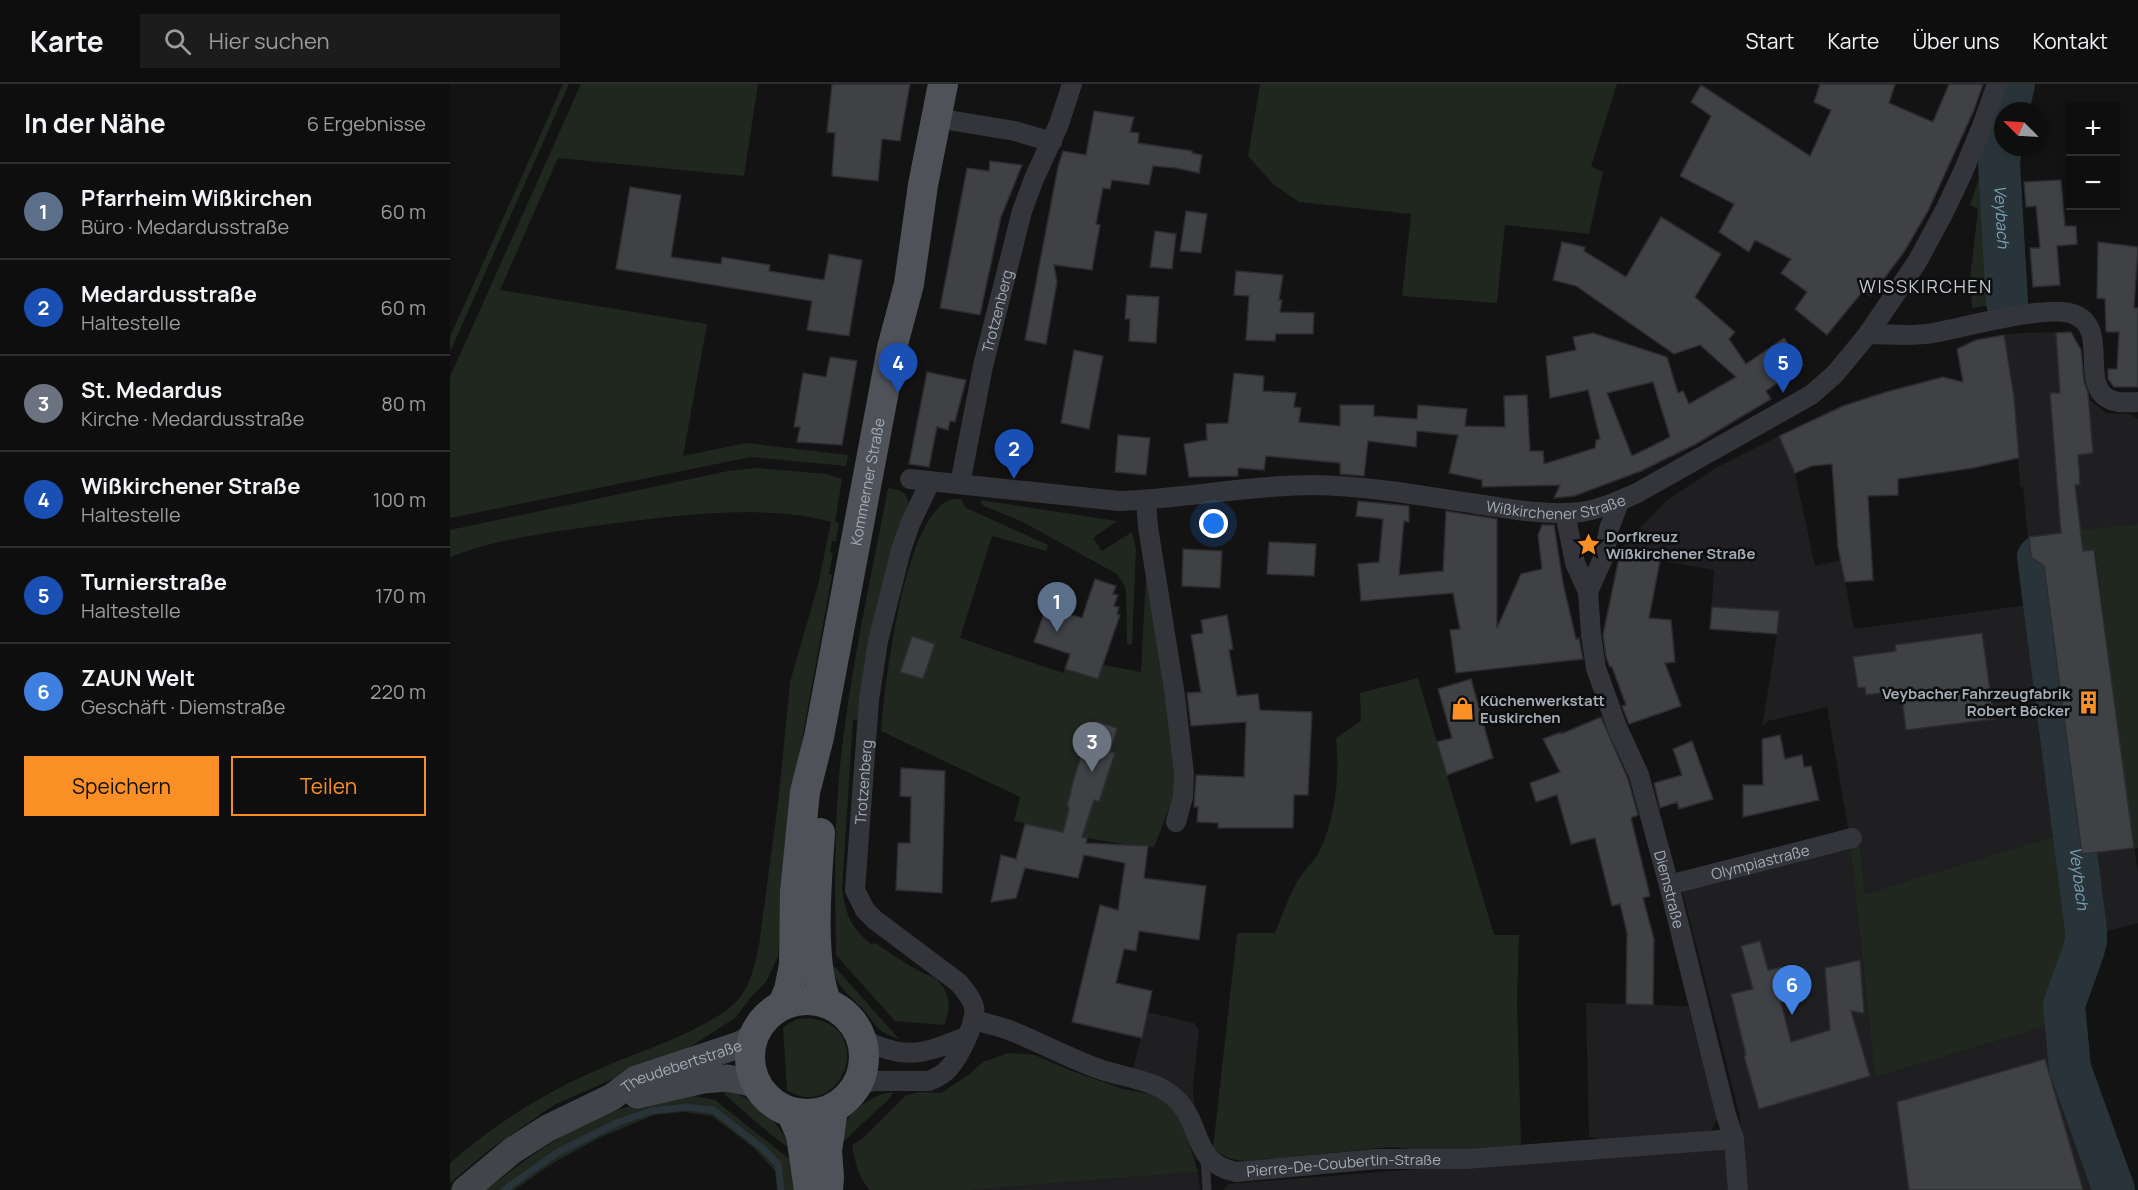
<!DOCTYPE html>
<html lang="de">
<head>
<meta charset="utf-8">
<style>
	:root { --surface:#0e0e0f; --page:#1c1c1d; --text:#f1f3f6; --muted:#9b9c9e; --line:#2e2e2f; --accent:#fa8f25 }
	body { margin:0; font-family:Manrope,sans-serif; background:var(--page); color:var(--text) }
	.controls { position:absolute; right:18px; top:18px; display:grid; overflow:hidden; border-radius:0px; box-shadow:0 3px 9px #0003 }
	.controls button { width:54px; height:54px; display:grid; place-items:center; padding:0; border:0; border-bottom:2px solid var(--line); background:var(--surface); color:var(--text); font:30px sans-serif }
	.compass { position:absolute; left:1544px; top:18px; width:54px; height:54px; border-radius:50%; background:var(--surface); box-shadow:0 3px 9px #0003; rotate:294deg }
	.you { position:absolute; left:764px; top:440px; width:21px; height:21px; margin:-15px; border:4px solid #fff; border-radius:50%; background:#1a73e8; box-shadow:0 0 0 9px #1a73e833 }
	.badge { display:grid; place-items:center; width:39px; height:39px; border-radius:50%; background:var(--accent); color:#fff; font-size:20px; font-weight:700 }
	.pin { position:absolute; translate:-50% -50px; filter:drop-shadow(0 2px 3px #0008) }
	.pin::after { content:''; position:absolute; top:32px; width:21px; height:18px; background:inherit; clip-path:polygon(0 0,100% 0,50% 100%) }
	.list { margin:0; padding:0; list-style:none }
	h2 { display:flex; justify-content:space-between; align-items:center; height:78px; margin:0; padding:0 24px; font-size:26px }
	h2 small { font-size:20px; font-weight:400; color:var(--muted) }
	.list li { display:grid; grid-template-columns:39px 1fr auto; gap:18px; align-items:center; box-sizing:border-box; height:96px; padding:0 24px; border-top:2px solid var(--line) }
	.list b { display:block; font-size:22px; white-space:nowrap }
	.list p { margin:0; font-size:20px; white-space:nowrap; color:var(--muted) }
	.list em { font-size:20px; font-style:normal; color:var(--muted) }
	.actions { display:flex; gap:12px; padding:18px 24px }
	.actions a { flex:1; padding:14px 0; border:2px solid var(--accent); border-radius:0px; text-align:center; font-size:21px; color:var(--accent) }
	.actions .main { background:var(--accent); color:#111 }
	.icon { flex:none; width:33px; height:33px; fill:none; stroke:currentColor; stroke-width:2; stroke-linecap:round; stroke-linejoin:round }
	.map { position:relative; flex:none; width:1688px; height:1106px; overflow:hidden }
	header { display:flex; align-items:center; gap:36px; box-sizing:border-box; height:84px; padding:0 30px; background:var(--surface); border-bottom:2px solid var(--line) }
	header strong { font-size:28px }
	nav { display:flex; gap:33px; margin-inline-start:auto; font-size:21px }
	.search { width:420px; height:54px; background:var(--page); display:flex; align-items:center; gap:15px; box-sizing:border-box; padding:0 21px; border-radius:0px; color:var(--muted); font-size:22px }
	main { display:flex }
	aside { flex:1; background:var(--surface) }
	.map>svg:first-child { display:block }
	.built { fill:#1f1f21 }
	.green { fill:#1f271f }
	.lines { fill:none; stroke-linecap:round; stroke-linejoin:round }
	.stream { stroke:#283439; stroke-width:7 }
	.river { stroke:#283439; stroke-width:42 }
	.building { fill:#3f4145; stroke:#2d2d31; stroke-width:1.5; fill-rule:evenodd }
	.lane { stroke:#33353a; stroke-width:9 }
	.street { stroke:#33353a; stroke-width:20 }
	.secondary { stroke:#41454a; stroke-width:27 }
	.primary { stroke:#4f5359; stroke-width:30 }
	.labels { text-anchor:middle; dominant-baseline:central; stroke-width:5; stroke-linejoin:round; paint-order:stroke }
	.street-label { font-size:15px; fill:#a3acb6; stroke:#0e0e0f }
	.poi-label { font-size:15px; font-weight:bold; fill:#a3acb6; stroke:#0e0e0f; text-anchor:start }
	.water-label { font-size:16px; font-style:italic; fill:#78a1b3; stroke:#0e0e0f }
	.quarter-label { font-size:18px; letter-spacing:1.5px; fill:#c5cad1; stroke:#0e0e0f }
</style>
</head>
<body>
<header>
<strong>Karte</strong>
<div class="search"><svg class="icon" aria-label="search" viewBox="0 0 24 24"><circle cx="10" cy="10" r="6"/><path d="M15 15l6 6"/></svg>Hier suchen</div>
<nav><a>Start</a><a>Karte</a><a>Über uns</a><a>Kontakt</a></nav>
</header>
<main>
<aside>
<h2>In der Nähe<small>6 Ergebnisse</small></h2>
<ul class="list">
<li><span class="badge" style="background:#5c6f8a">1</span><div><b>Pfarrheim Wißkirchen</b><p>Büro · Medardusstraße</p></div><em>60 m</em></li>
<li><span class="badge" style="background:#1a4fb4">2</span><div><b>Medardusstraße</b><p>Haltestelle</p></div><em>60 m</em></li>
<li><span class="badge" style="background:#6b7280">3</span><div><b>St. Medardus</b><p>Kirche · Medardusstraße</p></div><em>80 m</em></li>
<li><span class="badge" style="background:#1a4fb4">4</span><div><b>Wißkirchener Straße</b><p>Haltestelle</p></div><em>100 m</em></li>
<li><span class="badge" style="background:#1a4fb4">5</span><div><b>Turnierstraße</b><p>Haltestelle</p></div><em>170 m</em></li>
<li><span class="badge" style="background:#3f7fe0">6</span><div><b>ZAUN Welt</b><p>Geschäft · Diemstraße</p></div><em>220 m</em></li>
</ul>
<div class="actions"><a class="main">Speichern</a><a>Teilen</a></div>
</aside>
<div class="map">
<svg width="1688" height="1106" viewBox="0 0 1688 1106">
	<rect width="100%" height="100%" fill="#131314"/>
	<path class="built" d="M1621,248L1631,266L1634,315H1638L1656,329L1680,330L1688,335V440L1630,447L1633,467L1644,466L1688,789V839L1642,851L1593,473L1580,474L1573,403H1570L1564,312L1554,251L1573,249Z
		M1329,352L1345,389L1365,482L1391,476L1404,545L1584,520L1611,750L1415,810L1409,756L1399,750L1377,623L1318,637L1312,643L1327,550L1260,545L1264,486L1170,469L1171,464L1217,416L1269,382Z
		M1400,759L1425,993L1604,940L1613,999L1647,1106H1295L1290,1033L1231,802Z
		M1136,919L1238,922L1268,1034L1260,1048L1156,1056L1139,1053Z
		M697,928L744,939L749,946L743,1003L744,1023L683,985Z
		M1278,1061L1282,1106H773L778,1100Z
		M748,1088L750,1106H520Z"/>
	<path class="green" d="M113,0H119L0,268V253Z
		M131,0H308L294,92L108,74L50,206L257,240L233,372L296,359L398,371L396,382L301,373L0,434V293Z
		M810,0H1167L1141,82L1153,88L1139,150L1055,141L1047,219L952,212L961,130L849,118L823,100L798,72Z
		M1530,91L1537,93L1544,99L1548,188L1552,219L1522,224L1520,195L1528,125L1520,121Z
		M307,384L376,390L392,395L385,438L389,439L386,457H382L380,468L383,469L379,490L382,491L345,695L333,806L328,872L316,898L301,913L285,934L237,965L165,994L104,1021L39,1066L0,1099V1079C47,1038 97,1007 154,983C193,966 254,947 285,919C300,905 305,880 309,861L329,711L340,598L368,501L381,438C314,419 220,432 152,441C101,448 49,454 0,473V446L278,387Z
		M438,404C450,406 459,408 458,422L436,484L421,548L410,636H403L392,805C396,830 400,843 421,860L425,859C436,866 473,892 482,892C499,903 503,923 494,941L445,937L386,871C385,811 384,752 389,692C398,595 420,500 438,404Z
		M504,415H511L516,424L598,461L596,467L542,452L510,554L613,589L615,585L648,595L653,581L691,588L696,489L714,592L726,707L704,763C656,760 611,748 564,737L570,713L431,647C435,603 454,423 504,415Z
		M531,416L667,437L643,454L652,467L682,448L686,465L682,560L679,561L677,560L676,510L675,502L667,490L573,438L534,422L530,418Z
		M1688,440V764H1684L1645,466L1633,467L1630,446Z
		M1593,473L1642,850H1645L1646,856L1630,926L1637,995L1674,1099L1683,1106H1647L1613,999L1604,940L1425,993L1400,759L1409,756L1415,810L1611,750L1580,474Z
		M968,594L1044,851H1069L1067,917L1071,1061L980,1067L941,1063L797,1077C784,1077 773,1073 763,1064L787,849H825C833,830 840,807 852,790C858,782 864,777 869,768C886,733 890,691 886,654L911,637L910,609Z
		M381,882L385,883L449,955C424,947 426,939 411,923C397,909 386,901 381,882Z
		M359,934C429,942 391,1040 337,1006L333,943L347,935Z
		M559,969L585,971L622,987L673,1005L699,1010L714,1017L732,1036L748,1088L520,1106H420C409,1096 404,1074 402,1061L412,1055L456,1011L470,1008L491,1009L517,992L533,978Z
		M272,1006C303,1011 328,1037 341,1064C331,1062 288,1021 276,1012Z
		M443,1008L439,1015L395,1056L388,1060C390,1054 392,1047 394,1041C402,1024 425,1010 443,1008Z
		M244,1012L265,1016L343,1078L347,1106H327L326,1088L304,1064L262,1032L234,1028L204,1031L149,1054L105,1078L64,1106H36C79,1072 134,1032 189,1020C207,1016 226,1014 244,1012Z"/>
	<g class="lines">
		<path class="stream" d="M54,1106L108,1068L169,1038L201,1027L237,1023L263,1026L311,1063L328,1080L331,1106"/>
		<g class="river">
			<path d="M1558,27L1564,0"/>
			<path id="s1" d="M1553,47L1549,80L1557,218"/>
			<path id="s2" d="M1588,473L1636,846V857L1633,868L1614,921L1620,984L1664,1106"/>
		</g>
	</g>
	<path class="building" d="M382,0H460L450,57L432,55L428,97L382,92L385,49L377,48Z
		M1370,0H1445L1439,19L1483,38L1499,0H1533L1524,26L1478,127L1454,168L1421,212L1413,207L1377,251L1345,225L1357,208L1331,189L1341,175L1305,156L1299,168L1269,148L1284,120L1230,92L1261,32L1241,18L1251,1L1360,72L1381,26L1364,18Z
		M644,27L684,33L680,48L689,49L688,59L742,67V69L752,71L749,89L726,84L703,82L699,101L662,96L660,105L653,104L646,140L650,141L642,186L604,181L607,198L596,260L575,256L608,83L613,67L636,71Z
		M540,77L572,81L551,133L530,231L490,224L517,84L539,87Z
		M1611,96L1615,142H1626L1627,160L1607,162L1610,201L1583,203L1580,164H1590L1586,122L1576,123L1574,98Z
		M180,103L231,111L221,173L271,180L272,173L320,181L319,187L374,196L379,170L412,176L399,252L357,246L362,217L166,185Z
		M736,127L757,130L751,169L730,167Z
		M1211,133L1271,170L1245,213L1285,248L1279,255L1296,280L1334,254L1353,281L1316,307L1321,315L1246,360L1191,387L1124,412L1104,414L1110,401L1032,403V396L999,389L1008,351L967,347L966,363L918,357L914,392L890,390V379L816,372L814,386L788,384V392L739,393L734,360L757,356L756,340L778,339L784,289L814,292L813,307L846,309L844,323L851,324L849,338L890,342V321H924V332L967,335L968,321L1017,325L1015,342L1055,343L1054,312L1077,311L1080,367H1093L1094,380L1145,364L1146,356L1150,355L1138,306L1100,314L1096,272L1126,266L1123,253L1143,249L1217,273L1228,309L1233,307L1239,320L1286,293L1250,261L1224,270L1126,202L1103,196L1112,158L1135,163L1134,167L1176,193ZM1203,298L1220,353L1182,372L1157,309Z
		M705,147L726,150L722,185L700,183Z
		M1648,158L1688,163L1684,224H1688V303H1664L1658,295V285H1667L1669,248H1656L1655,215L1647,214Z
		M786,187L833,191L829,216H832L830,228L864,229L863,250H826L825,257L796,256L799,212L784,211Z
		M677,211L709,213L706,259L679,257L680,235H675Z
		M1621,248L1631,266L1634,297L1638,309L1643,369L1628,371L1630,400L1625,401L1633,467L1644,466L1684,764L1632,770L1594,482L1581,473L1579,453L1611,449L1600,309H1610L1606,249Z
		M1554,251L1564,313L1569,374L1523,384L1448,395V411L1418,412L1423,496L1395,498L1388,464L1382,380L1362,382L1345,389L1329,352L1393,322L1436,308L1493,293L1513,298L1507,265L1526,256Z
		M624,266L653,272L639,345L611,339Z
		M380,273L407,277L392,361L347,358L350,343H344L353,289L376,293Z
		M477,288L516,296L505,338L500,337L498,346L487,343L479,383L459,380Z
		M668,351L700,354L696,391L665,388Z
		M908,417L959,422V438L954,437L949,491L993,487L996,427L1047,435V544L1071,490L1092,485L1088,451L1092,441H1104L1113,499L1126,555L1129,554L1133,575L1006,589L1000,546L1010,545L1003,509L911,517L908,480L929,478L933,435L906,432Z
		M819,458L866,460L864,492L817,490Z
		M733,465L772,467L770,504L732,502Z
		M1170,469L1210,477L1199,534L1221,536L1225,578L1215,579L1231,622L1179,640L1172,622L1176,621L1162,583H1160L1156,573L1153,551Z
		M645,495L666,502L663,510L668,511L664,522L669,523L667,530L670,531L648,595L615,585L620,570L584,558L596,523L632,534Z
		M1262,523L1329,527L1327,550L1260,545Z
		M777,531L783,565L779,566L787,612L808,610L810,626L862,628L858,711H844L843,744H768V739L747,738L748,723H744L746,691L794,693L796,638L741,642L737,609L751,608L741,551L753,549L751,536Z
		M1532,549L1544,635L1456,646L1451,606L1416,611L1415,603L1408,604L1403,573L1446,567L1445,561Z
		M462,552L485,560L473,595L450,588Z
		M1021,595L1043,674L997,691L987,658L1002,654L988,605Z
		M1151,633L1178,695L1188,731L1181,734L1200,812L1193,814L1204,855L1203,921L1176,920L1177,849L1170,820L1162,822L1145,754L1121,760L1107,711L1086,718L1080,699L1110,688L1093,655L1111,648V650Z
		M646,637L667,644L661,668L665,669L649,718L644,716L632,753L637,754L636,759L698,762L694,794L756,802L749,856L689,847L686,867L674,865L666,899L702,907L692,954L622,938L650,821L668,826L675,779L634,771L628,794L575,784L566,814L541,818L551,771L566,775L575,740L613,748L619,725L617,721L621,708H620L635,658L639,660Z
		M1330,651L1335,675L1352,671L1354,683L1361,682L1369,716L1293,733V701H1313L1312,655Z
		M1242,657L1263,715L1229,725L1227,718L1210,724L1204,699L1232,691L1223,665Z
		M451,684L495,687L492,809L446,806L448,759H460L461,713L450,712Z
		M1310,857L1318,886L1332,883L1337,904L1328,907L1341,958L1380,946L1375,884L1410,876L1414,929L1401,927L1420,992L1309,1025L1294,972L1296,971L1281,910L1303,905L1291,862Z
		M1595,975L1633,1106H1459L1447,1018Z"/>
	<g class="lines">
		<path class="lane" d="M755,1073L757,1106"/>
		<g class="street">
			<path d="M486,34L565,47L602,58"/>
			<path d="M1418,250C1439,250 1462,253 1483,249C1512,244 1598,220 1623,230C1660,243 1630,297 1657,314C1666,320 1678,318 1688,318"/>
			<path id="s3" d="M460,395L669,417C734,415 798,401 864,401C919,402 973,412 1027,420C1061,425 1097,432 1131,428C1151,425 1169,417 1187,409L1361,311L1385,290L1418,250L1467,178L1494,128L1513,88L1532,42L1547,0"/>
			<path id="s4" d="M510,400L533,282L572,127L584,95L609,40L622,0"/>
			<path d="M696,416L698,443L725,612L734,690L733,713L726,738"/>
			<path id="s5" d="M1115,429L1125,479L1138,508L1141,551L1146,584L1167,643L1189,691L1219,801L1276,1031L1284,1055L1288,1106"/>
			<path d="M1138,508L1154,472L1159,445L1169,418"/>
			<path id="s6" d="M1219,801L1402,754"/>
			<path id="s7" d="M523,936C535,939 548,942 559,946C590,958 620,975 652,986C677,994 705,996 725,1014C754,1041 740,1078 786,1088L927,1075H1015L1284,1055"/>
			<path d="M412,955C456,977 473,970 516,953"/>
			<path id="s8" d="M407,1001L424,997H479C486,994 494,990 499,984C509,973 527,938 524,923C522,914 515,907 509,899L425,836L415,826L405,806L419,616L428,557L451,466L460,440L480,398"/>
		</g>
		<g class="secondary">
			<path d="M187,1011L253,996L277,994L306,1000"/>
			<path id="s9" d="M15,1106L63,1066L98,1044L162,1013L186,995L292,960L304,952"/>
		</g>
		<g class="primary">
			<path d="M370,749C367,794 359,878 377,919"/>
			<circle cx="357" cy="973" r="57"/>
			<path id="s10" d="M333,920L339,906L344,881L345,808L355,708L369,653L442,264L459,200L473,101L493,0"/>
			<path d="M341,1028L351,1051L359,1106"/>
			<path d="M378,1106L379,1093L377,1067L383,1024"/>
		</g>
	</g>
	<defs>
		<symbol id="sight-bare" viewBox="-9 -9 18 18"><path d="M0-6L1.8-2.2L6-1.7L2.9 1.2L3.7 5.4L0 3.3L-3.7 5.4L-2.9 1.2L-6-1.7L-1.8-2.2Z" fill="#fa8f25" stroke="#0e0e0f" stroke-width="2.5" paint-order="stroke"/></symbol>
		<symbol id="building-bare" viewBox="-9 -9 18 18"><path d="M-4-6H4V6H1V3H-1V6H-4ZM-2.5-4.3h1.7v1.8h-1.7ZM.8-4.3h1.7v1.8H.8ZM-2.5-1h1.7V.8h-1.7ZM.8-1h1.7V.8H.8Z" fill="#fa8f25" stroke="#0e0e0f" stroke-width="2.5" paint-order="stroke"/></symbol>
		<symbol id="shop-bare" viewBox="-9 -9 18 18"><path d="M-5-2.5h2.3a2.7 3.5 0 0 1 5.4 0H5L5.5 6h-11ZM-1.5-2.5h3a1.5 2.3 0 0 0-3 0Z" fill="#fa8f25" stroke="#0e0e0f" stroke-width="2.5" paint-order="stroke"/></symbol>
	</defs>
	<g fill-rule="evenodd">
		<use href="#sight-bare" x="1122" y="444" width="33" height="33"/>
		<use href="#building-bare" x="1622" y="602" width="33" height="33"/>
		<use href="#shop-bare" x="996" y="608" width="33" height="33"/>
	</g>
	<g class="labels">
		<g class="street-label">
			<text stroke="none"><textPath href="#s4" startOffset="177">Trotzenberg</textPath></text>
			<text stroke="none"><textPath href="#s10" startOffset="531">Kommerner Straße</textPath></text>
			<text stroke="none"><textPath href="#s3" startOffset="650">Wißkirchener Straße</textPath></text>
			<text stroke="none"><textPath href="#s8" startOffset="442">Trotzenberg</textPath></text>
			<text stroke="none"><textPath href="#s6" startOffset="94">Olympiastraße</textPath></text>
			<text stroke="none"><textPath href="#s5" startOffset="393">Diemstraße</textPath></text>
			<text stroke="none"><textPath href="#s9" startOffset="252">Theudebertstraße</textPath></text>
			<text stroke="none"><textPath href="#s7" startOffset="426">Pierre-De-Coubertin-Straße</textPath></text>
		</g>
		<g class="poi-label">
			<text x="1156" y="452">Dorfkreuz<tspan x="1156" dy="17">Wißkirchener Straße</tspan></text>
			<text x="1620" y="609" text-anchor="end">Veybacher Fahrzeugfabrik<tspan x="1620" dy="17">Robert Böcker</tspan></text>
			<text x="1030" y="616">Küchenwerkstatt<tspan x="1030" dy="17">Euskirchen</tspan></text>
		</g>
		<g class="water-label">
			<text stroke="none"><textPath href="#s1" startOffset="86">Veybach</textPath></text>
			<text stroke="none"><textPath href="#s2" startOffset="324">Veybach</textPath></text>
		</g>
		<g class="quarter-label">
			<text x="1476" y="202">WISSKIRCHEN</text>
		</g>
	</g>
</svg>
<div class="controls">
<button>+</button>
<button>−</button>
</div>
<svg class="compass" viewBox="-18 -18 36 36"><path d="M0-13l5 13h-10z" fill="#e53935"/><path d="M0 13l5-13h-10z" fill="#9b9c9e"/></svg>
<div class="you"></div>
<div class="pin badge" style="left:607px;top:548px;background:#5c6f8a">1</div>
<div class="pin badge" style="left:564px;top:395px;background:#1a4fb4">2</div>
<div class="pin badge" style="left:642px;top:688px;background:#6b7280">3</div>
<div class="pin badge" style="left:448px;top:309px;background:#1a4fb4">4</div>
<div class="pin badge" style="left:1333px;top:309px;background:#1a4fb4">5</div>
<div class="pin badge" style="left:1342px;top:931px;background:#3f7fe0">6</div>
</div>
</main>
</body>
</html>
